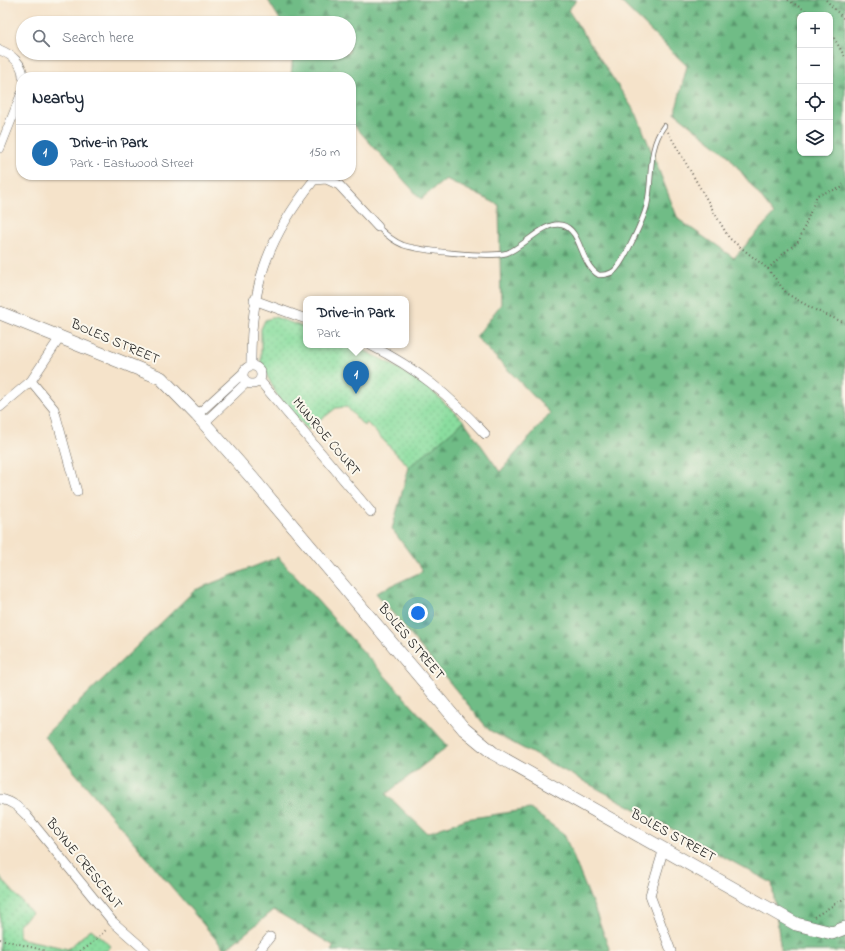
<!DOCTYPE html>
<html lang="en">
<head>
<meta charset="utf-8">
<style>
	:root { --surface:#fff; --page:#f6f6f7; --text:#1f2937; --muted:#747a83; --line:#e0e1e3; --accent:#1f6fb2 }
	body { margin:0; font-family:"Indie Flower",sans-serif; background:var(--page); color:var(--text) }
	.controls { position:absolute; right:12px; top:12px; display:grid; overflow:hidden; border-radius:8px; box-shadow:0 1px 3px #0004 }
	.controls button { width:36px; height:36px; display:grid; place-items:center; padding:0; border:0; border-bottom:1px solid var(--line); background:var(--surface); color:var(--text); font:20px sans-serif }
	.you { position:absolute; left:418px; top:613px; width:14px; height:14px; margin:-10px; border:3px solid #fff; border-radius:50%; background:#1a73e8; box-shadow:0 0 0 6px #1a73e833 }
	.badge { display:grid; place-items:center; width:26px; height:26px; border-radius:50%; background:var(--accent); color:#fff; font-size:13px; font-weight:700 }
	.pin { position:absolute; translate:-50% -33px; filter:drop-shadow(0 1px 2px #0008) }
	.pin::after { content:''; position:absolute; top:21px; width:14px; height:12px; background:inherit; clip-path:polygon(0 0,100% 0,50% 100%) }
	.popup { position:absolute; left:303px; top:296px; width:106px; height:52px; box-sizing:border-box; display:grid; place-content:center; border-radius:8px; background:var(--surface); filter:drop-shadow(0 1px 3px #0005); font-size:13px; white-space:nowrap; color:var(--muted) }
	.popup b { font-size:15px; color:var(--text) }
	.popup::after { content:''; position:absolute; left:50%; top:100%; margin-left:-8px; border:8px solid transparent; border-top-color:var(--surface) }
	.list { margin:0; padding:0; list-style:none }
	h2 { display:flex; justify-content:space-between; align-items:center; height:52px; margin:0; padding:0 16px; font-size:17px }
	h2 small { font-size:13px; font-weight:400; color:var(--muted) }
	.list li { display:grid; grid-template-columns:26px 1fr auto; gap:12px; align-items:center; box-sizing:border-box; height:56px; padding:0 16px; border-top:1px solid var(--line) }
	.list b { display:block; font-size:15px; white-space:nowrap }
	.list p { margin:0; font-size:13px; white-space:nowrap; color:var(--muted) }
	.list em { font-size:13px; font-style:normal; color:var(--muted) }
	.icon { flex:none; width:22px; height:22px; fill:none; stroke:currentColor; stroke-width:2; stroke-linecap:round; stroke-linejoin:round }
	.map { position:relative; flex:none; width:845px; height:951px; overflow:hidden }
	.search { position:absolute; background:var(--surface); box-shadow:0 1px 3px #0004; left:16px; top:16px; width:340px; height:44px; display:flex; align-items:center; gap:10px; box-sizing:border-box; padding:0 14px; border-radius:22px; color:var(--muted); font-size:15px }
	.panel { position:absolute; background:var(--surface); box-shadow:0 1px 3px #0004; left:16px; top:72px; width:340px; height:108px; border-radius:16px }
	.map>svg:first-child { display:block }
	.forest { fill:url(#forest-firs); stroke:#466c51; fill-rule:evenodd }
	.park { fill:url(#park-dots); stroke:#537c5e }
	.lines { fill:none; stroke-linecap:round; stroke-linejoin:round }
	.lane-casing { stroke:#686259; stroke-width:6 }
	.street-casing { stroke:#686259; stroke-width:10 }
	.secondary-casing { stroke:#686259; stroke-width:14 }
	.path { stroke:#686259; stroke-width:2; stroke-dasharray:1 3; stroke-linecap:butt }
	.lane { stroke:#fff; stroke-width:4.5 }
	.street { stroke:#fff; stroke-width:9 }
	.secondary { stroke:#fff; stroke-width:13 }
	.labels { text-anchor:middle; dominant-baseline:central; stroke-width:4; stroke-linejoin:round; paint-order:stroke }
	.street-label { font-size:14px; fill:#1c1c1c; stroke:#fbf7ec }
</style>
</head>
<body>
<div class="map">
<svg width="845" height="951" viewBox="0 0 845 951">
	<defs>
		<pattern id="forest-firs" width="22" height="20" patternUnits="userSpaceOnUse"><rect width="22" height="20" fill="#6fbc86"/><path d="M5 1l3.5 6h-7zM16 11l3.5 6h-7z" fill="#5a986d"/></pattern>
		<pattern id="park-dots" width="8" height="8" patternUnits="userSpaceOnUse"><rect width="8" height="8" fill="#8add9f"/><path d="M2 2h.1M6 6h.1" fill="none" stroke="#76bd88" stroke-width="1.8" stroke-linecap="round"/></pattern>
	</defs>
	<rect width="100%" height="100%" fill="#fbf7ec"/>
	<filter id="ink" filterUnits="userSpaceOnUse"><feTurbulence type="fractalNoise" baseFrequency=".025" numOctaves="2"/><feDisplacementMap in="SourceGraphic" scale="8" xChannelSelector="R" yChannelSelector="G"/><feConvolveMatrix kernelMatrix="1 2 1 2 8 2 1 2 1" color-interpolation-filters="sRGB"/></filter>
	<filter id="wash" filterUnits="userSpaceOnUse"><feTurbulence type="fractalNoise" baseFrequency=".012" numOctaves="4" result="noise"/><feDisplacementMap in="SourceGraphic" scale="16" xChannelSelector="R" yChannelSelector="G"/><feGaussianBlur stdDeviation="0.9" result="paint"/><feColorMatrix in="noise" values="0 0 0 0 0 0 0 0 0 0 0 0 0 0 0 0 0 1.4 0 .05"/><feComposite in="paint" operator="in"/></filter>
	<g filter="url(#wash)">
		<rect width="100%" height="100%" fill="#f5e3ca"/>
		<path class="forest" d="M268,0H577L568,10L637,115L678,219L734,258L774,214L727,154L675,113L687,66L619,0H845V951H781L772,883L489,730L376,593L423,571L392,529L409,467L464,421L500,472L550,413L476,337L501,304L499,205L446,179L421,199L351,122V77H291L293,53H349V23H282ZM800,15H830V153H800Z
			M278,557L448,746L386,794L427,833L466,819L530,809L564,834L595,910L610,951H331L334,946L274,910L225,950L44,736L195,590Z"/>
		<path class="park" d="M275,317L306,328V345L355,346L391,364L430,389L464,421L409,467L367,423L364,426L347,407L336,408L308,430L279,399L261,364V329L265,320Z
			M0,877L32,913L19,924V938L68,949L91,929L111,946L107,951H0Z"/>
	</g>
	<g filter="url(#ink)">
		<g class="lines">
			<defs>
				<path id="lane" d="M378,227C386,235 393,241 403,245C421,251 489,258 507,253C524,247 545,220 562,225C582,230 580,265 599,275C604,275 610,274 614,271C623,264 644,218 647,205C653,178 647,149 664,126"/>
				<path id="street" d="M0,50C12,55 23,64 23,77
					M0,148L21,95
					M314,180L326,179L339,185L378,227
					M254,300L306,319
					M370,345C418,369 449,395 485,434
					M243 375a9 9 0 1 1 18 0a9 9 0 1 1-18 0Z
					M251,366C250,289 266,240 314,180
					M31,381L54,409L77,492
					M260,381L371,512
					M0,407L31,381L61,336
					M197,415L242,374
					M204,423L246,383
					M0,799C12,801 18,807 26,815L113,922L146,951
					M664,848L650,895L671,951
					M259,951L270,937"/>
				<path id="secondary" d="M0,313L161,378L197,415L253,479L464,729L493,753L796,924L832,933L845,928"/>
			</defs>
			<use href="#lane" class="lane-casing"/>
			<use href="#street" class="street-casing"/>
			<use href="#secondary" class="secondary-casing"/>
			<path class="path" d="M788,0L813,15
				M826,0L845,20
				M830,31L845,57
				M668,132L729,238L768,269L787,294L813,309L845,323
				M768,269L784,253L799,241L817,195L841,188L845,182
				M814,917L845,898
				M0,939L46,951
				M80,951L89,946L107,929"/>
			<use href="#lane" class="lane"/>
			<use href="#street" class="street"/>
			<use href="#secondary" class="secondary"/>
		</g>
	</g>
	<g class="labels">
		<g class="street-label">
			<text transform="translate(115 342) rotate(23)">BOLES STREET</text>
			<text transform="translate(326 437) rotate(50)">MUNROE COURT</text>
			<text transform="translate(411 642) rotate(50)">BOLES STREET</text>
			<text transform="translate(673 836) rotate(29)">BOLES STREET</text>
			<text transform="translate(84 864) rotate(51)">BOYNE CRESCENT</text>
		</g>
	</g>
</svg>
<div class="controls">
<button>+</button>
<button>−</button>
<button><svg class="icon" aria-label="locate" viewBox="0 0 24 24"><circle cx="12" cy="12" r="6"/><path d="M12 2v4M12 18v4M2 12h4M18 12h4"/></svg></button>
<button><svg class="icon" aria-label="layers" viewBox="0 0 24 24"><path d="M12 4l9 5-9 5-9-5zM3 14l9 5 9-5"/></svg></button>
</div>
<div class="you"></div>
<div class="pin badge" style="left:356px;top:394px">1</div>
<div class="popup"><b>Drive-in Park</b>Park</div>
<div class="search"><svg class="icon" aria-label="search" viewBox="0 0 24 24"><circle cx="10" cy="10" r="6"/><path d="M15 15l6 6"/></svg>Search here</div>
<section class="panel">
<h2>Nearby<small></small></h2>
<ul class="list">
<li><span class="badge">1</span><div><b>Drive-in Park</b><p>Park · Eastwood Street</p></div><em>150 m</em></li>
</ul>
</section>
</div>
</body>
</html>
